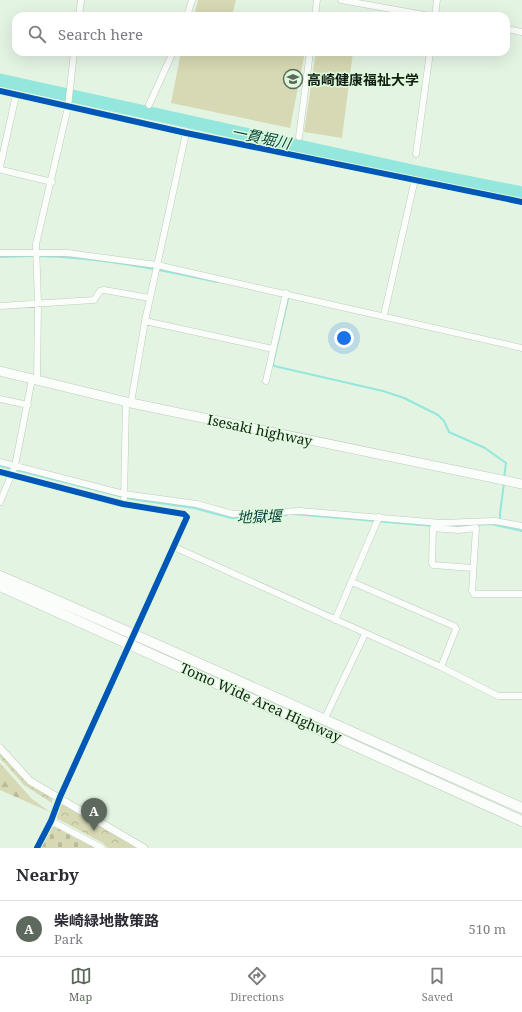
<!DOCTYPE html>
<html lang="en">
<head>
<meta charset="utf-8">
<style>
	:root { --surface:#fff; --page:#f2f2f3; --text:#2b2b33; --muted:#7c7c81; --line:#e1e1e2; --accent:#5d695c }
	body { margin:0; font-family:"Noto Serif","Noto Sans JP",serif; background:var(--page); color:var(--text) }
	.you { position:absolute; left:344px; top:338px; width:14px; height:14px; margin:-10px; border:3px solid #fff; border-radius:50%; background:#1a73e8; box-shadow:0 0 0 6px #1a73e833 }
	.badge { display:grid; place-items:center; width:26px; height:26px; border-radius:50%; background:var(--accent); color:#fff; font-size:13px; font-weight:700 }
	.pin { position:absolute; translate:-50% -33px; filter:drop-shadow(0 1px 2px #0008) }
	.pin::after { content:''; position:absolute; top:21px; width:14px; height:12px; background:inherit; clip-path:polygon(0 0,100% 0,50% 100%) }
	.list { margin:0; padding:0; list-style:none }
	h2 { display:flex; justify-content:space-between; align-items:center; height:52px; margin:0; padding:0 16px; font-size:17px }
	h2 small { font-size:13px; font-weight:400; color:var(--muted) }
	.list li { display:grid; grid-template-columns:26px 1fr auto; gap:12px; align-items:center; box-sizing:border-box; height:56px; padding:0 16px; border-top:1px solid var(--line) }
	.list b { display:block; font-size:15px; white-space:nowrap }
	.list p { margin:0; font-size:13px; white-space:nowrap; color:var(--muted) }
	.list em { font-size:13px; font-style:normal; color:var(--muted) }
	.icon { flex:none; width:22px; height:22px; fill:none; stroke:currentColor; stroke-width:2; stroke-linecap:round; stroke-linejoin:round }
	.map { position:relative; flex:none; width:522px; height:848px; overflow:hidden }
	.search { position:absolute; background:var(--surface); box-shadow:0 4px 16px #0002; left:12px; right:12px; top:12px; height:44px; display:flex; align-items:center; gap:10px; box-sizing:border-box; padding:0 14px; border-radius:12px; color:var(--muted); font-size:15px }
	.sheet { height:108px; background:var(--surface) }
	nav { display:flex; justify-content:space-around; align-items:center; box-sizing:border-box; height:56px; border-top:1px solid var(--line); background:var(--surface); font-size:11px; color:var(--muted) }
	nav a { display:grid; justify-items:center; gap:2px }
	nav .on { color:var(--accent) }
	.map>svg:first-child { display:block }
	.forest { fill:url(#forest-firs) }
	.cemetery { fill:url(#cemetery-stones) }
	.park { fill:url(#park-crowns) }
	.garden { fill:#d7d9b4 }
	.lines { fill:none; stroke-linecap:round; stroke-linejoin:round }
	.stream { stroke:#94e7dc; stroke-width:2 }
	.river { stroke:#94e7dc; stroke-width:13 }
	.minor-casing { stroke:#becabd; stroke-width:7 }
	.tertiary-casing { stroke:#becabd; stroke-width:8 }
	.primary-casing { stroke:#becabd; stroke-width:10 }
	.trunk-casing { stroke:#becabd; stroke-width:11 }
	.minor { stroke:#fbfdfb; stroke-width:6 }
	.tertiary { stroke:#fbfdfb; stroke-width:7 }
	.primary { stroke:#fbfdfb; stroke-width:9 }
	.trunk { stroke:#fbfdfb; stroke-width:10 }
	.cycleway-casing { stroke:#defbdc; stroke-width:8 }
	.cycleway { stroke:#0057b8; stroke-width:6 }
	.labels { text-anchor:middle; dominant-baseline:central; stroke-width:3; stroke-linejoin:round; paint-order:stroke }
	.poi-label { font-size:14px; font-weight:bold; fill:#141e14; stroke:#defbdc; text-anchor:start }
	.street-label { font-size:14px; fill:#141e14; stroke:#defbdc }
	.water-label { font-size:15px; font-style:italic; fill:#073e3b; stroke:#defbdc }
</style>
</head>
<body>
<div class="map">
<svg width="522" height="848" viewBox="0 0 522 848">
	<defs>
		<pattern id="forest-firs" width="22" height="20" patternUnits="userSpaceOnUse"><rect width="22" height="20" fill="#d7d9b4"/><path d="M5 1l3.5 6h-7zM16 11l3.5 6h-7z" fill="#b8ba9a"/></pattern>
		<pattern id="cemetery-stones" width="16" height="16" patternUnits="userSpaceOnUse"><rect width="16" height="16" fill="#d7d9b4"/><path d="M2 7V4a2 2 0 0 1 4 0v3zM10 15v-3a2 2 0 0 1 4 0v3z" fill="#b8ba9a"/></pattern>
		<pattern id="park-crowns" width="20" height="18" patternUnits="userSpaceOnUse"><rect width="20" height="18" fill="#d7d9b4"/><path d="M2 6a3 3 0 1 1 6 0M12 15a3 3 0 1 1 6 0" fill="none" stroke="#b8ba9a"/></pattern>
	</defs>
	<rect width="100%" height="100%" fill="#e4f4e3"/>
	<path class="forest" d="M0,763L32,799L50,812L0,790Z"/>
	<path class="cemetery" d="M52,827H55L94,848H40Z"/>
	<path class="park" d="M0,752L28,783L52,799V803L24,785L0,758Z
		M61,805H65L137,848H108L103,843L58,819L56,816Z"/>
	<path class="garden" d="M198,0H236L232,16H194Z
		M181,52H305L290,128L171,103Z
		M316,52H353L342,138L304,132Z"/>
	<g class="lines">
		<path class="stream" d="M37,256C98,257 157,269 217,282
			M0,257L33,256
			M287,298L288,299L273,364L274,366L383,391L404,398L438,415L444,421L449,432L485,448L506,463L504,478
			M0,466L131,499L194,508L231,518L287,515
			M293,514L434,526
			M474,525L491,524L522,531
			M500,526V513L504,483
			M453,527L466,526"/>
		<path class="river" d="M0,80L417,172L522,193"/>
		<defs>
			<path id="minor" d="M341,0L430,16
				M79,16L81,0
				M187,16L192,0
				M315,16L317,0
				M435,16L437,0
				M506,29L522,32
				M0,91L186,133L522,202
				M16,95L0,167L2,170L52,182
				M149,105L173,52
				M299,137L310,52
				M416,154L430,52
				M0,253H68L157,265L522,348
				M0,306L94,300L100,291L104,290L150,298
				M384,315L415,179
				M145,321L273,349
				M37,380L38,303L36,244L68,107L74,52
				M266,381L286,293
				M0,399L28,405
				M131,403L145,321L186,133
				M0,462L124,494L197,504L233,514L300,511L441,523L495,521L522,526
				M0,472L123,504L184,514L187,517L60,797L51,821L37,848
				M124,498L126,402
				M0,502L15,466L32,379
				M174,547L441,667L498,696H522
				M473,568L433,565L432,563L433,528L458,530L476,528L472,591L474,594H522
				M352,582L454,626L456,629L441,667
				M335,620L379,517
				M324,720L365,634
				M51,821L102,848"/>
			<path id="tertiary" d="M0,748L30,781L144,848"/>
			<path id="primary" d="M0,371L131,403L522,484"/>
			<path id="trunk" d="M0,576C175,651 348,731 522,808
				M0,586L522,821"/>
		</defs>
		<use href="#minor" class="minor-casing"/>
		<use href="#tertiary" class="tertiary-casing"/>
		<use href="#primary" class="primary-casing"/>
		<use href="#trunk" class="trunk-casing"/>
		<use href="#minor" class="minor"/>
		<use href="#tertiary" class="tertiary"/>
		<use href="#primary" class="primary"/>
		<use href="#trunk" class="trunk"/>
		<defs>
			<path id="cycleway" d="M0,91L186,133L522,202
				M0,472L123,504L184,514L187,517L60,797L51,821L37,848"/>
		</defs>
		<use href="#cycleway" class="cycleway-casing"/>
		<use href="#cycleway" class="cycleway"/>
	</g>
	<defs>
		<symbol id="university-ring" viewBox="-11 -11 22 22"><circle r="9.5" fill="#defbdc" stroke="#5d695c" stroke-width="1.5"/><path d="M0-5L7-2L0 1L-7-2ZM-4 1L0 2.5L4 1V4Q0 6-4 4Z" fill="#5d695c"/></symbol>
	</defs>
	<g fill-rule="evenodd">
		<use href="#university-ring" x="282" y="68" width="22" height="22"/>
	</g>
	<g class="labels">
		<g class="poi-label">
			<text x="307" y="79">高崎健康福祉大学</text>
		</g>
		<g class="street-label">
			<text transform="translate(260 430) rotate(12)">Isesaki highway</text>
			<text transform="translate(261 702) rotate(24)">Tomo Wide Area Highway</text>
		</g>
		<g class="water-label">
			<text transform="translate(261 137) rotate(12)">一貫堀川</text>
			<text transform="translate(259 516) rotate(-2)">地獄堰</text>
		</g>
	</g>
</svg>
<div class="you"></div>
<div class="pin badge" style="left:94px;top:831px">A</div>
<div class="search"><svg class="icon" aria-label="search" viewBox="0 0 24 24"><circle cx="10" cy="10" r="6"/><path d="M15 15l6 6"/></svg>Search here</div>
</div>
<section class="sheet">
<h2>Nearby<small></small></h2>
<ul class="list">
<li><span class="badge">A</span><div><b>柴崎緑地散策路</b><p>Park</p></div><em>510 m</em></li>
</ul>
</section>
<nav>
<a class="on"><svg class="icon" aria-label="map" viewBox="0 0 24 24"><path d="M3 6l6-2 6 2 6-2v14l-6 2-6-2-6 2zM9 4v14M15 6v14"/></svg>Map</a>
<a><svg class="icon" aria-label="directions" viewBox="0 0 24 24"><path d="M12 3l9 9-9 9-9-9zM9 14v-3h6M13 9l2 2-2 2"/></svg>Directions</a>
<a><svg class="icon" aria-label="saved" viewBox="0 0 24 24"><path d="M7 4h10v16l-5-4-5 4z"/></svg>Saved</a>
</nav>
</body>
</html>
